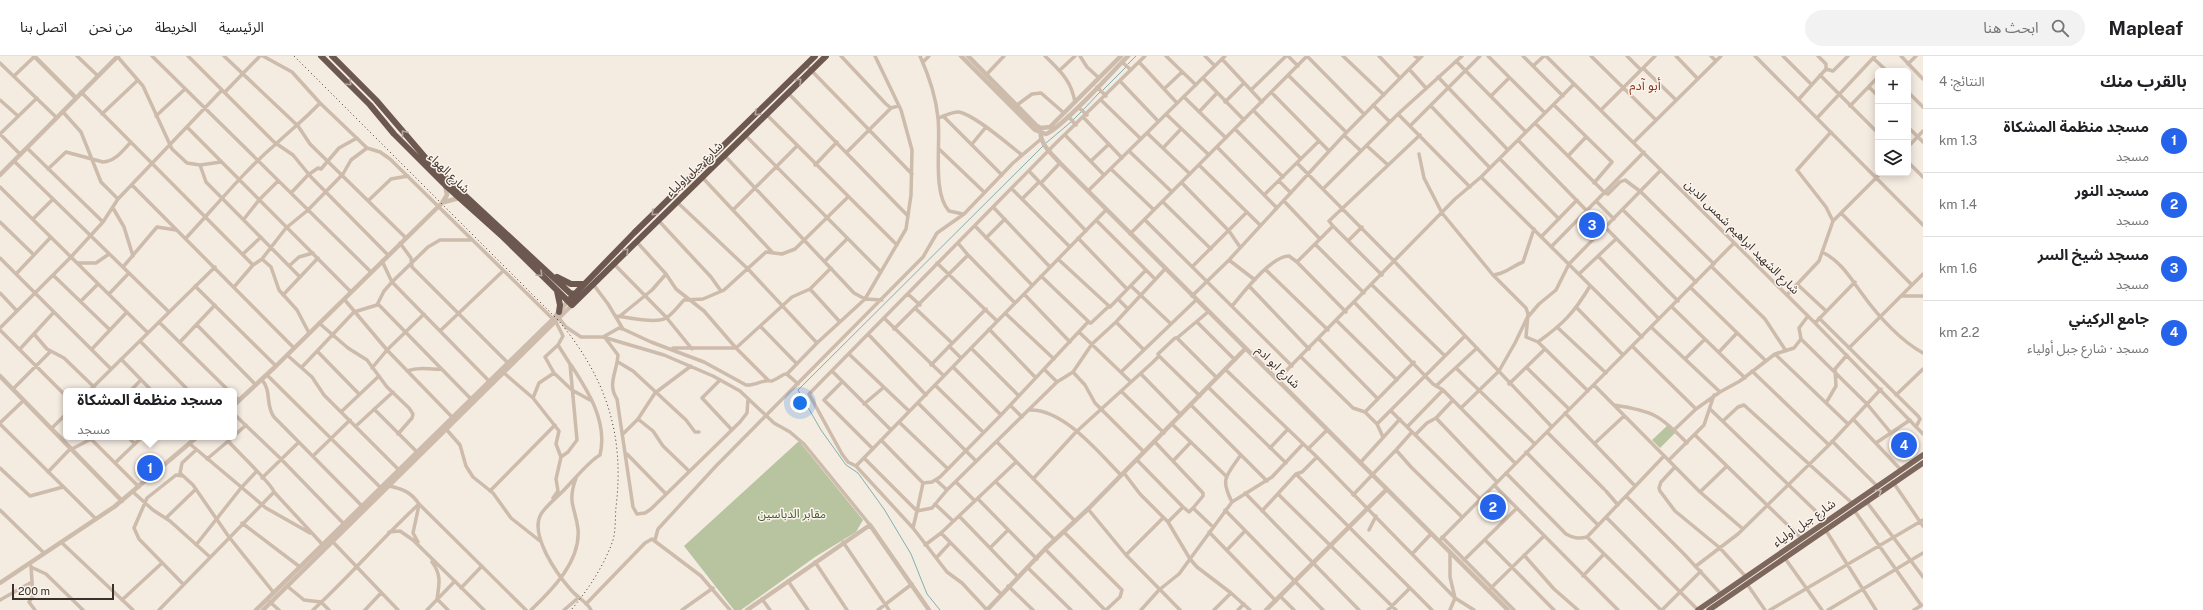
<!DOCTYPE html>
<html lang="ar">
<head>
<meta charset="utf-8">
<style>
	:root { --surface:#fff; --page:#f2f2f2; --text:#202124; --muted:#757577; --line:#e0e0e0; --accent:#2563eb }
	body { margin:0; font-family:"Public Sans","Noto Sans Arabic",sans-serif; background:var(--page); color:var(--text); direction:rtl }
	.controls { position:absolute; right:12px; top:12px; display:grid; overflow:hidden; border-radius:6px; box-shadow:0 2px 10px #0003 }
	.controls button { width:36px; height:36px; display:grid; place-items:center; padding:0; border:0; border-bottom:1px solid var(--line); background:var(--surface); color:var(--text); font:20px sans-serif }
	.scale { position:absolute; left:12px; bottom:10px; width:102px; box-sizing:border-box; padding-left:4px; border:2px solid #3b302b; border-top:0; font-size:11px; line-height:14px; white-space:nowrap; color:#3b302b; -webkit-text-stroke:3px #fbf5ee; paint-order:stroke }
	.you { position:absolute; left:800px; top:347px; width:14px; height:14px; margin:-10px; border:3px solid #fff; border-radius:50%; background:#1a73e8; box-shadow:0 0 0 6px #1a73e833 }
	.badge { display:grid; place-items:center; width:26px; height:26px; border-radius:50%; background:var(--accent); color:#fff; font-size:13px; font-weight:700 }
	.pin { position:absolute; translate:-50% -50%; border:2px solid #fff; box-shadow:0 1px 4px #0006 }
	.popup { position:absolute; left:63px; top:332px; width:174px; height:52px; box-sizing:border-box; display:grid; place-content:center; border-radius:6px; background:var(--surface); filter:drop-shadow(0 1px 3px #0005); font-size:13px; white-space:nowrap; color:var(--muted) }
	.popup b { font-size:15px; color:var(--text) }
	.popup::after { content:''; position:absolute; left:50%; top:100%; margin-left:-8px; border:8px solid transparent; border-top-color:var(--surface) }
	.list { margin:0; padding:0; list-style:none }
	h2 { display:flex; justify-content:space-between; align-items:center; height:52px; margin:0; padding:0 16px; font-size:17px }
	h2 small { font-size:13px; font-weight:400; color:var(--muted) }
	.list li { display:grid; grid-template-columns:26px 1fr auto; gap:12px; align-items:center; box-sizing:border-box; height:64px; padding:0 16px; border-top:1px solid var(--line) }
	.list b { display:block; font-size:15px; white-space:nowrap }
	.list p { margin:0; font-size:13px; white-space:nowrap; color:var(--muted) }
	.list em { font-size:13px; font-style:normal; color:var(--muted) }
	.icon { flex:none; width:22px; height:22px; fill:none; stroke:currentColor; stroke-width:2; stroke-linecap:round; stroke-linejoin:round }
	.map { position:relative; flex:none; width:1923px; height:554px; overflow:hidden; direction:ltr }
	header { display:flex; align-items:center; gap:24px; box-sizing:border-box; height:56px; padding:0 20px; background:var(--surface); border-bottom:1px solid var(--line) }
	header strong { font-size:19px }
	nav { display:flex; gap:22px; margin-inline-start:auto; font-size:14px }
	.search { width:280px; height:36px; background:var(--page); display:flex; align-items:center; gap:10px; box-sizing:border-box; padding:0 14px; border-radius:22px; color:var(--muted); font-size:15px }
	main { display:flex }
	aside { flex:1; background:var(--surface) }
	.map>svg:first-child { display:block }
	.green { fill:#b8c4a0 }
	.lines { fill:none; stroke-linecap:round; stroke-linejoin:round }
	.stream { stroke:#7fb0b2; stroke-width:1 }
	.minor { stroke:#cdbbac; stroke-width:3.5 }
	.tertiary { stroke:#cdbbac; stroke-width:4.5 }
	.primary { stroke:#7d675c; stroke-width:5.5 }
	.trunk { stroke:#6c584f; stroke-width:6 }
	.rail { stroke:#3b302b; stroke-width:1; stroke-dasharray:1 3; stroke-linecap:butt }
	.oneway { stroke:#b4a69e }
	.oneway2 { stroke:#c2b5ac }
	.labels { text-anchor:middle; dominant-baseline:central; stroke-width:3; stroke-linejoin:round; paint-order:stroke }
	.street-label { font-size:12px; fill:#3b302b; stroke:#fbf5ee }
	.park-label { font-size:12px; fill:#4a5a2e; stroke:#fbf5ee }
	.neighbourhood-label { font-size:13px; fill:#8c3b22; stroke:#fbf5ee }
</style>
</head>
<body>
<header>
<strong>Mapleaf</strong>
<div class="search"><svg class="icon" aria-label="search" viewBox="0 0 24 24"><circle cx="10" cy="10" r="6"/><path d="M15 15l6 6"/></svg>ابحث هنا</div>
<nav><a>الرئيسية</a><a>الخريطة</a><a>من نحن</a><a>اتصل بنا</a></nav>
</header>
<main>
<aside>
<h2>بالقرب منك<small>النتائج: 4</small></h2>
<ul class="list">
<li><span class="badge">1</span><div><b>مسجد منظمة المشكاة</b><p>مسجد</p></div><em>1.3 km</em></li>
<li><span class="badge">2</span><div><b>مسجد النور</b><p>مسجد</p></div><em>1.4 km</em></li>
<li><span class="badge">3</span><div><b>مسجد شيخ السر</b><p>مسجد</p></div><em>1.6 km</em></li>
<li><span class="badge">4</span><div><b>جامع الركيني</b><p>مسجد · شارع جبل أولياء</p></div><em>2.2 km</em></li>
</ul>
</aside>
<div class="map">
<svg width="1923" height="554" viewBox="0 0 1923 554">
	<rect width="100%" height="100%" fill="#f4ebe1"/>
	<path class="green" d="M1668,369L1675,377L1660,392L1652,384Z
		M799,385L863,464L856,476L815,501L741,554H734L684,490Z"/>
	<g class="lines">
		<path class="stream" d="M1128,8L1136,0
			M1103,34L1126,11
			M1083,54L1100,36
			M1073,64L1081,56
			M1046,87L1071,66
			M940,554L927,538L911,498L884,453L858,417L846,409L821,374L798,334L1044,89"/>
		<path class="minor" d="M77,0L98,20
			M117,0L143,30L172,93L187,107L200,109L206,126L300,221
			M152,0L371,216
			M188,0L274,86L293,99L311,121L388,199
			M224,0L298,70L310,88L406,182
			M263,0L292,16L320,47L367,92L380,96L390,103L556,266L563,280L558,289L570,308L577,384L568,396L561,401
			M841,0L886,48L891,52L898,50
			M920,0C929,20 936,41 938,62C941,87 932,137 949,155L963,158
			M1045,0C1061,16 1071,24 1075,46
			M1080,0L1087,11L1099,22
			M1166,0L1196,29
			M1205,0L1215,10
			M1288,0L1298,10
			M1343,0L1384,39
			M1379,0L1400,22
			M1415,0L1419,3L1422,0
			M1488,0L1545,57
			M1523,0L1563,40
			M1546,0L1815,267L1923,378
			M1591,0L1656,64
			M1627,0L1641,14
			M1676,0L1698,23
			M1711,0L1716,5
			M1755,0L1923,169
			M1783,0L1811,28
			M1818,0L1826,8V13
			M1901,0L1923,23
			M1222,3L1262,46
			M1874,3L1887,15
			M1456,5L1526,76
			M923,6L929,0
			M1122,6L1131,14
			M1139,6L1177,47
			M0,7L57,62
			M1908,8L1916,0
			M806,9L912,118
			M1533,10L1544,0
			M1643,12L1676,44
			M1409,13L1426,32
			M1826,13L1833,15L1848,0
			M1060,14L1075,0
			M986,19L1004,0
			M1288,19L1346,76
			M1820,19L1878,77
			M14,20L35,0
			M1438,21L1508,94
			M1203,22L1244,64
			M1120,25L1158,65
			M1097,31L1106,40
			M1869,31L1878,40
			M1164,33L1182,16
			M1251,34L1286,0
			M81,36L253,209
			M225,36L260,0
			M1271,36L1329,95
			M1908,36L1923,51
			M788,37L908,160
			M1491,40L1509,22
			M1184,41L1226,82
			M1799,43L1826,13
			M0,44L18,60
			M1101,44L1141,83
			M1225,46L1244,27
			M1017,49L1032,38L1041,37L1064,57
			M1373,49L1390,66
			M1554,49L1612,106L1594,127
			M1431,50L1490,112
			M1850,50L1878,21
			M1078,51L1087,59
			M1253,54L1301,103
			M1601,54L1655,0
			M63,56L81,76L101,126L118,143
			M1199,56L1217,37
			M102,58L138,24
			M766,58L897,189
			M1166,58L1209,99
			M1398,58L1470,131
			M156,60L185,33
			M943,60L1002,119
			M1068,60L1076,69
			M938,62C945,60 953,55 959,56C975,59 1009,89 1022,99
			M1084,62L1122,102
			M1817,62L1875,0
			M1535,67L1605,137L1608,138L1620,126L1625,124L1641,136L1714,208
			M1410,70L1480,0
			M187,71L351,236
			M1908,71L1923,86
			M1235,73L1283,121
			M1831,76L1797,114L1826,151L1833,165
			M1147,77L1190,118
			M0,78L37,42
			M0,78L20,98
			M745,79L881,216
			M1344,79L1361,95
			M1066,80L1104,119
			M1518,84L1587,155
			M1634,86L1721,0
			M972,88L986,71
			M1367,90L1388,109
			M1217,91L1277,152
			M1908,91L1923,75
			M27,92L103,166
			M1163,92L1181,73
			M939,93L984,136
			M1129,95L1172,136
			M847,96L891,52
			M1419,98L1424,122L1442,157L1493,219L1526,252L1528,258L1526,281L1538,286L1588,335
			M724,99L854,237L865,243L882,244
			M1568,100L1586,81
			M1500,103L1559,163
			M14,105L169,256
			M1091,105L1109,88
			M1908,106L1923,121
			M1297,107L1395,206L1552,371
			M200,109L221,106
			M815,109L837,86
			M1199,109L1260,169
			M48,113L66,96L103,106C116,105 122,95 131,86
			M1111,113L1154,154
			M1029,115L1086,175
			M702,121L773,197
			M1481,121L1642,281
			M1279,125L1291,137
			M1182,127L1229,175L1240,191
			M132,129L294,292
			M0,131L148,277
			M1012,133L1070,191
			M1323,133L1398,58L1462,0
			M1088,135L1225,0
			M291,137L308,119L318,112L321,113L339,92L357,82
			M1264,139L1319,85
			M1022,143L1039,126L1041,127L1060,107
			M369,144L391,123L408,120
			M1284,145L1320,183
			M1596,145L1614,163
			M677,146L748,213L817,287
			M1163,146L1211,193
			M113,152L124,171L133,200
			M994,152L1050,211
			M733,154L797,90
			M1623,154L1696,226
			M1841,157L1912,229
			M33,163L53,143
			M244,163L259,144L278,125
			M658,164L711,221L721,235
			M1096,164L1146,214
			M1145,164L1292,310
			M0,166L34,199
			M975,170L1032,229
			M1333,170L1382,219
			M1605,171L1678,245
			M1130,178L1307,0L1364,58
			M1541,181L1577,144
			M186,182C216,150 244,115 277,87C292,73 306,62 320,47
			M986,182L1005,163
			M1078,182L1127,233
			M636,185L666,218L676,233L704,255L736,292L768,324
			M1348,185L1362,171
			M400,187L411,202L412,211L508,307
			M958,187L968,199L1015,247
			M1315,188L1364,237
			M1551,191L1644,96
			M1822,196C1841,205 1851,223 1863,239C1878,260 1901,285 1923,297
			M243,198L261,181
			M1598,200L1659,263
			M0,202L111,313
			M262,203L271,211L279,234L297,254L309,277
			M1058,203L1109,250
			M1229,204L1255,224
			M382,205L392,226L489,325
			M825,205L847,183
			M1297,206L1346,256
			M78,207H96L109,198
			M613,207L666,261L692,293
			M937,207L997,265
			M289,210L299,201L313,197
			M1193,210L1247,156
			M123,211L157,171L176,174
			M1712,211L1765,263L1786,295
			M1266,214L1328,274
			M16,218L51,181
			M1579,218L1616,183
			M53,219L110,274
			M1493,219C1506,218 1512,210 1523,206L1534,173
			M1041,220L1090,267
			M593,228L608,248L623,273
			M1797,228L1826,255
			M1372,229L1445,300
			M195,230L276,310
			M1131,230L1171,268
			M1249,230L1309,293
			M234,231L253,209L262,203L286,172L308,154L343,118L351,104L367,92
			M1691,232L1765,304
			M810,233L840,266
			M0,237L17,255
			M109,238L129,217
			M908,238L920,249
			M1024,238L1070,286
			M283,239L318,202
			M1787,239L1819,205L1833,165L1881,117
			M1192,240L1229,204L1344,79L1419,3
			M1901,240H1923
			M344,243L387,294L452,361
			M1118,243L1128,253
			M81,245L98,228
			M1355,247L1433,328L1443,334L1515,407
			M378,248L471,343
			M1232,250C1243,237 1271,200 1289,200L1297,206L1333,170L1329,165L1420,79
			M1672,251L1745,322
			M1577,252L1623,299
			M916,253L952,287
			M1005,257L1054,303
			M615,260C628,261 655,268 666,262C673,258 679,249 684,244L703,243L724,234L766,196L782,198L795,193L848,141
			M620,260L652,234L666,218
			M559,262L566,271L581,281H603L664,299L713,320L740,335L774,367L790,376L804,388L870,469
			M884,262L944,320
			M1819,262L1918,360L1920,363L1916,371
			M1337,265L1397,324
			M159,266L229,335
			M1116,266L1144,294
			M1197,266L1235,304
			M319,267L348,292L367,304L387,331L409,352L413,358L412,362L398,378
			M1815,267L1855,226
			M197,269L256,329
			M761,271L797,308
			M1651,271L1720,336L1740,325L1775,298L1794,292L1801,283L1799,272L1808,260
			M0,272L71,201L103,166L118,143L222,34
			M1558,272L1606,317
			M894,273L968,199
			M989,273L1035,321
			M0,274L66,340
			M440,275L503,215
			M1079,276L1131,326
			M34,278L47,293L64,302L94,331
			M868,278L926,339
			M603,281L619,272L623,273L651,286L704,306L746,329C755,330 763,323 772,325C790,317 781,313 798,328
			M1177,282L1217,322
			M606,283L618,299C617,316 607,328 617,343L633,451L637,458L645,457L651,453L740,366L747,357L748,343
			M1319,283L1378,343
			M1801,283L1867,348L1891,377
			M140,285L189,335
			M180,286L215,249
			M1538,286C1563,268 1574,257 1590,230
			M949,290L961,302
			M1632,290L1696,353
			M673,292H736L792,241L810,233L831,212
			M971,292L1019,340
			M1849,292L1923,218
			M20,293L54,256
			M92,293L127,256
			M317,295L359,338
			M1719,296L1737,277
			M849,298L909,355
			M1775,298L1848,368
			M287,299L312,321L324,339L399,414
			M1159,300L1200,340
			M1301,301L1353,352L1365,356L1377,368L1383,381
			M121,303L152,335
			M1685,303L1705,283
			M618,306L633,315L686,364L695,376H699
			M571,309C588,335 608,366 600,399C590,404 572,426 563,435C555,443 547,449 541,458C529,479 557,518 571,534C577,541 587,546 591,554
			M931,309L986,253
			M302,311L354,256L377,249L384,235L392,226L428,191L440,184H472
			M372,312L387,294L424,258
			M1456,312L1535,388
			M1527,312L1569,353
			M1045,314L1057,326
			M1226,314L1317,401L1455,542L1474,554
			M407,315C421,310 427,314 441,313
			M832,315L891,374
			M1752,315L1829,389
			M1073,316L1085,329L1095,347L1144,396
			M1121,316L1196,244
			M504,317L533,342L559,375L556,388L561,401L556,423L558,435L553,442
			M554,317L572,334L590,344
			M787,318L817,287L865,243L906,173L911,139L912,94L901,54L875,0
			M1141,318L1181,359
			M267,319L381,432
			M262,324C272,335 265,349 274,361L362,450
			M720,324L702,342L732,374
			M1277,324L1455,143L1481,121L1574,28
			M842,326L824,344L873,393
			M1509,328L1545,293
			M935,329L983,376
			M1594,329L1700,436L1743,473
			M1436,330L1477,292
			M1208,331L1286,407
			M13,333L50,296
			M89,335L215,211
			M130,335L141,324
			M1121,335L1164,377
			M1896,339L1923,313
			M234,340L239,344
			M533,342L539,327L554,317L545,301L558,289
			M1453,344L1436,362L1497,426
			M918,347L976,405
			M1826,347L1836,330L1835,313L1847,299
			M864,348L883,332
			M1191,349L1267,425
			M1614,349C1653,355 1660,359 1687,387
			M1011,350L1022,361
			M1461,352L1499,315L1515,287L1527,262L1539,248L1556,234L1569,208L1661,114
			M374,353L417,396
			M1710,353L1826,465
			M1029,354C1063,352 1099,397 1121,419
			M1391,355L1480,443
			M341,356L379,320
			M1365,356L1414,306
			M1565,357L1635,430
			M234,358L281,403L344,468
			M1001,359L1088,266L1091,267L1108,251H1110L1146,214L1155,223
			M638,363L653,375L663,390L689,415
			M1853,363L1901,414
			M1723,365L1738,351L1744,349L1852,447
			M899,366L947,412
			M0,367L24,344
			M0,368L96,463
			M1172,368L1226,420
			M1377,368L1465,280
			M356,370L393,336
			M1407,371L1443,334
			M52,372L66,358
			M446,373L460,389L466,410L473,421L493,437L511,462L540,485
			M1674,374L1696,353L1720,336
			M1412,376L1396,394L1411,411L1462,461
			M1547,376L1604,433
			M624,377L638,363L655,337L691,310
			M1415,379L1427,367L1436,362
			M1695,379L1802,483
			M234,380L246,369
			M89,381L139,431
			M128,381L135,388
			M166,381H169
			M881,384L923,427L917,455
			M228,385C236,394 272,428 274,436L323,489
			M1154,385L1203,437V440L1193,452
			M1832,385L1877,430
			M997,386L1075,465
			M1595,387L1624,360
			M1876,387L1910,364
			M190,388L266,452L310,477
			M1270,392L1288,373
			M72,393L91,383
			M1308,393L1327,374
			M196,394L182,407L180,417L193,429L229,481L274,537
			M1526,396L1598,469
			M627,398L666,438
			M313,400L350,364
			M864,402L917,455
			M207,403L233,381
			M1137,404L1183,451
			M1669,404L1704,369L1714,339
			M1173,405L1191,386
			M115,407L142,381
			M1360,407L1400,363
			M856,410L1106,154
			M1675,411L1661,426L1659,432L1660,435L1675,455L1720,492L1746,521
			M0,412L30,440L63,431
			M48,416L71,392
			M1124,417L1140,438L1168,466L1190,503L1197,511L1231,537
			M1506,417L1566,478C1573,482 1578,483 1587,481L1664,400
			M1296,418L1432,554
			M183,420L176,419L147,442L134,472L139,483L183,528
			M262,422L299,386
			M1033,423L1076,376L1152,307L1159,300L1158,298L1175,282H1177L1208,256
			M936,424L947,434
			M956,426L975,445
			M996,426L1055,484
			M1893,426L1923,470
			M923,427L932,426L940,421L1001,359L953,311
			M1494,429L1618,554
			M389,430C403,433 411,436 419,448L526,554
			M490,435L555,369
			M1606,435L1618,449
			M133,436L153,454L170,465L210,501
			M1700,436L1727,410
			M1245,437L1359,554
			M1278,438L1396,554
			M1353,439L1396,394
			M1626,440L1685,499L1721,538
			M978,443L1037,503
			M1866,445L1923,521
			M1232,446C1220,423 1226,420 1240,400
			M935,448L953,465
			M1088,453L1126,499L1180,554
			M0,454L44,497
			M1225,454L1323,554
			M1854,454L1921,549
			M1262,455L1296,418L1302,416L1317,401
			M959,460L1018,521
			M1606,461L1698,554
			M166,462L196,433
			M1168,466L1183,451L1189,456L1193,452L1213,471
			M242,467L300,511
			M913,472L917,455L932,452L947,434L1057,326L1073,316L1092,288L1116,266L1165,213
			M1825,473L1876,554
			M1369,474L1376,460
			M389,476L400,475L413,484L484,554
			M1064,476L1122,534L1120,541L1106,554
			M1209,476L1276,545
			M1442,481L1514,554
			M1587,481L1661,554
			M655,484L658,473L716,410L923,201L937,177L964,158L1013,107L1041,83
			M1485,484L1554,554
			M332,485L398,554
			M1439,485L1734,187
			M61,486L133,554
			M418,486L413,477L419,449
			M843,486L889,554
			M196,489L241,432L256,416
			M925,489L941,477
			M990,492L1008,474
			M1045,493L1105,554
			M1227,494L1245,475
			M1450,496V521L1455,542L1450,554
			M1412,498L1431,478
			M1126,499L1163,462
			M1524,499L1554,533L1578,554
			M937,501L950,487
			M1784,501L1822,554
			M1464,504L1517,452
			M432,506C442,519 439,529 437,543L448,554
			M815,506L847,554
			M31,510L33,540L29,546L35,554
			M1696,510L1738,478L1829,389L1881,333
			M31,511L46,518L83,554
			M1028,512L1071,554
			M1583,520L1604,498
			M788,525L808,554
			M1747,528L1765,554
			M287,530L304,544L321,546L329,554
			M1008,530L1033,554
			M461,532L482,510
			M1491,532L1544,480
			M1001,538L941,477L1016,406
			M1280,540L1294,554
			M762,543L770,554
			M0,544L32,526
			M122,544L162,507
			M270,546L279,554
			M586,548L645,487L652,483L701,520L730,554
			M159,554L274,436
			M313,554C350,520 382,482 419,448
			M365,554L381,537
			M427,554L455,525
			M531,554C552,534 581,505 578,473C575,450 567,447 576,422
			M564,554L578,542
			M682,554L713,532
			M878,554L912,528
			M987,554L962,527L947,516L913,472L856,410L848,406L842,398L809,338L1054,89L1145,0
			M1141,554L1159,534L1179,518L1232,446L1272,421L1303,388
			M1214,554L1231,537L1250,554
			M1238,554L1244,548
			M1388,554L1410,532
			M1662,554L1701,515
			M1770,554L1923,464
			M1828,554L1923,497
			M1914,554L1922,549"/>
		<path class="tertiary" d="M34,0L76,42
			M961,0L1035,74L1046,78C1062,72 1112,16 1128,0
			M968,0L1037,70L1041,72L1050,71L1121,0
			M1041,72C1038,87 1051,97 1060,107L1508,554
			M0,119L118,0
			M444,146L459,142
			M0,320L122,445
			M234,349L276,310L442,147L447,139L445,129
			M0,527L114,451L197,381
			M256,554L553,263L568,245
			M263,554L572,249
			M747,554L870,469L929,554
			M987,554L1045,493L1088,453L1245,293
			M1266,554L1387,433"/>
		<path class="primary" d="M1698,554L1923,399
			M1709,554L1923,407"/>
		<path class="trunk" d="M321,0L370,49L394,78L445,129L503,181L572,249L826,0
			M332,0L376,44L430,107L570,237L574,238
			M557,221L571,228H584
			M557,235L560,249L559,256
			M568,245L634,177L815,0"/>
		<path class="rail" d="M294,0L558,264C605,320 625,377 616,451C615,462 616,477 612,487C603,511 588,534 571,554"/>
	</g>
	<defs><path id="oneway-chevron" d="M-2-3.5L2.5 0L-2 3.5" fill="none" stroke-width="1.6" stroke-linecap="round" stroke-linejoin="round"/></defs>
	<g class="oneway">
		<use href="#oneway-chevron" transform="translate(799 25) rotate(-44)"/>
		<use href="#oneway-chevron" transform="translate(349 27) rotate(45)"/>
		<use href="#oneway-chevron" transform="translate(757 57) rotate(136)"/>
		<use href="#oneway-chevron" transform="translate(404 77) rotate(-130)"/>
		<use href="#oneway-chevron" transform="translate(654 157) rotate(135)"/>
		<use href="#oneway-chevron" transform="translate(626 195) rotate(-45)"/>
		<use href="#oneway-chevron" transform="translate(540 218) rotate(45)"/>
	</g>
	<use class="oneway2" href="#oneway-chevron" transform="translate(1879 436) rotate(-34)"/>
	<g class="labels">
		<g class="street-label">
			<text transform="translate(694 113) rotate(-44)">شارع جبل اولياء</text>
			<text transform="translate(449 117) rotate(44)">شارع الهواء</text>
			<text transform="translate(1742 181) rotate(45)">شارع الشهيد ابراهيم شمس الدين</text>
			<text transform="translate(1278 311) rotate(44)">شارع ابو ادم</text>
			<text transform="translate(1804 467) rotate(-35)">شارع جبل أولياء</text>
		</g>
		<g class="park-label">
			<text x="792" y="458">مقابر الدباسين</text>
		</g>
		<g class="neighbourhood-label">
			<text x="1645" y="29">أبو آدم</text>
		</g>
	</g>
</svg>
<div class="controls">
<button>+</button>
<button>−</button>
<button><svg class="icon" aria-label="layers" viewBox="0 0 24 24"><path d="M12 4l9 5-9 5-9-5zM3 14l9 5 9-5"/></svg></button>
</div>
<div class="scale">200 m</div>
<div class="you"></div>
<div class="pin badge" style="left:150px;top:412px">1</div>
<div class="popup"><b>مسجد منظمة المشكاة</b>مسجد</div>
<div class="pin badge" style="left:1493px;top:451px">2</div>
<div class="pin badge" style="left:1592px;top:169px">3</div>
<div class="pin badge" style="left:1904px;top:389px">4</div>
</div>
</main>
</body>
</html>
